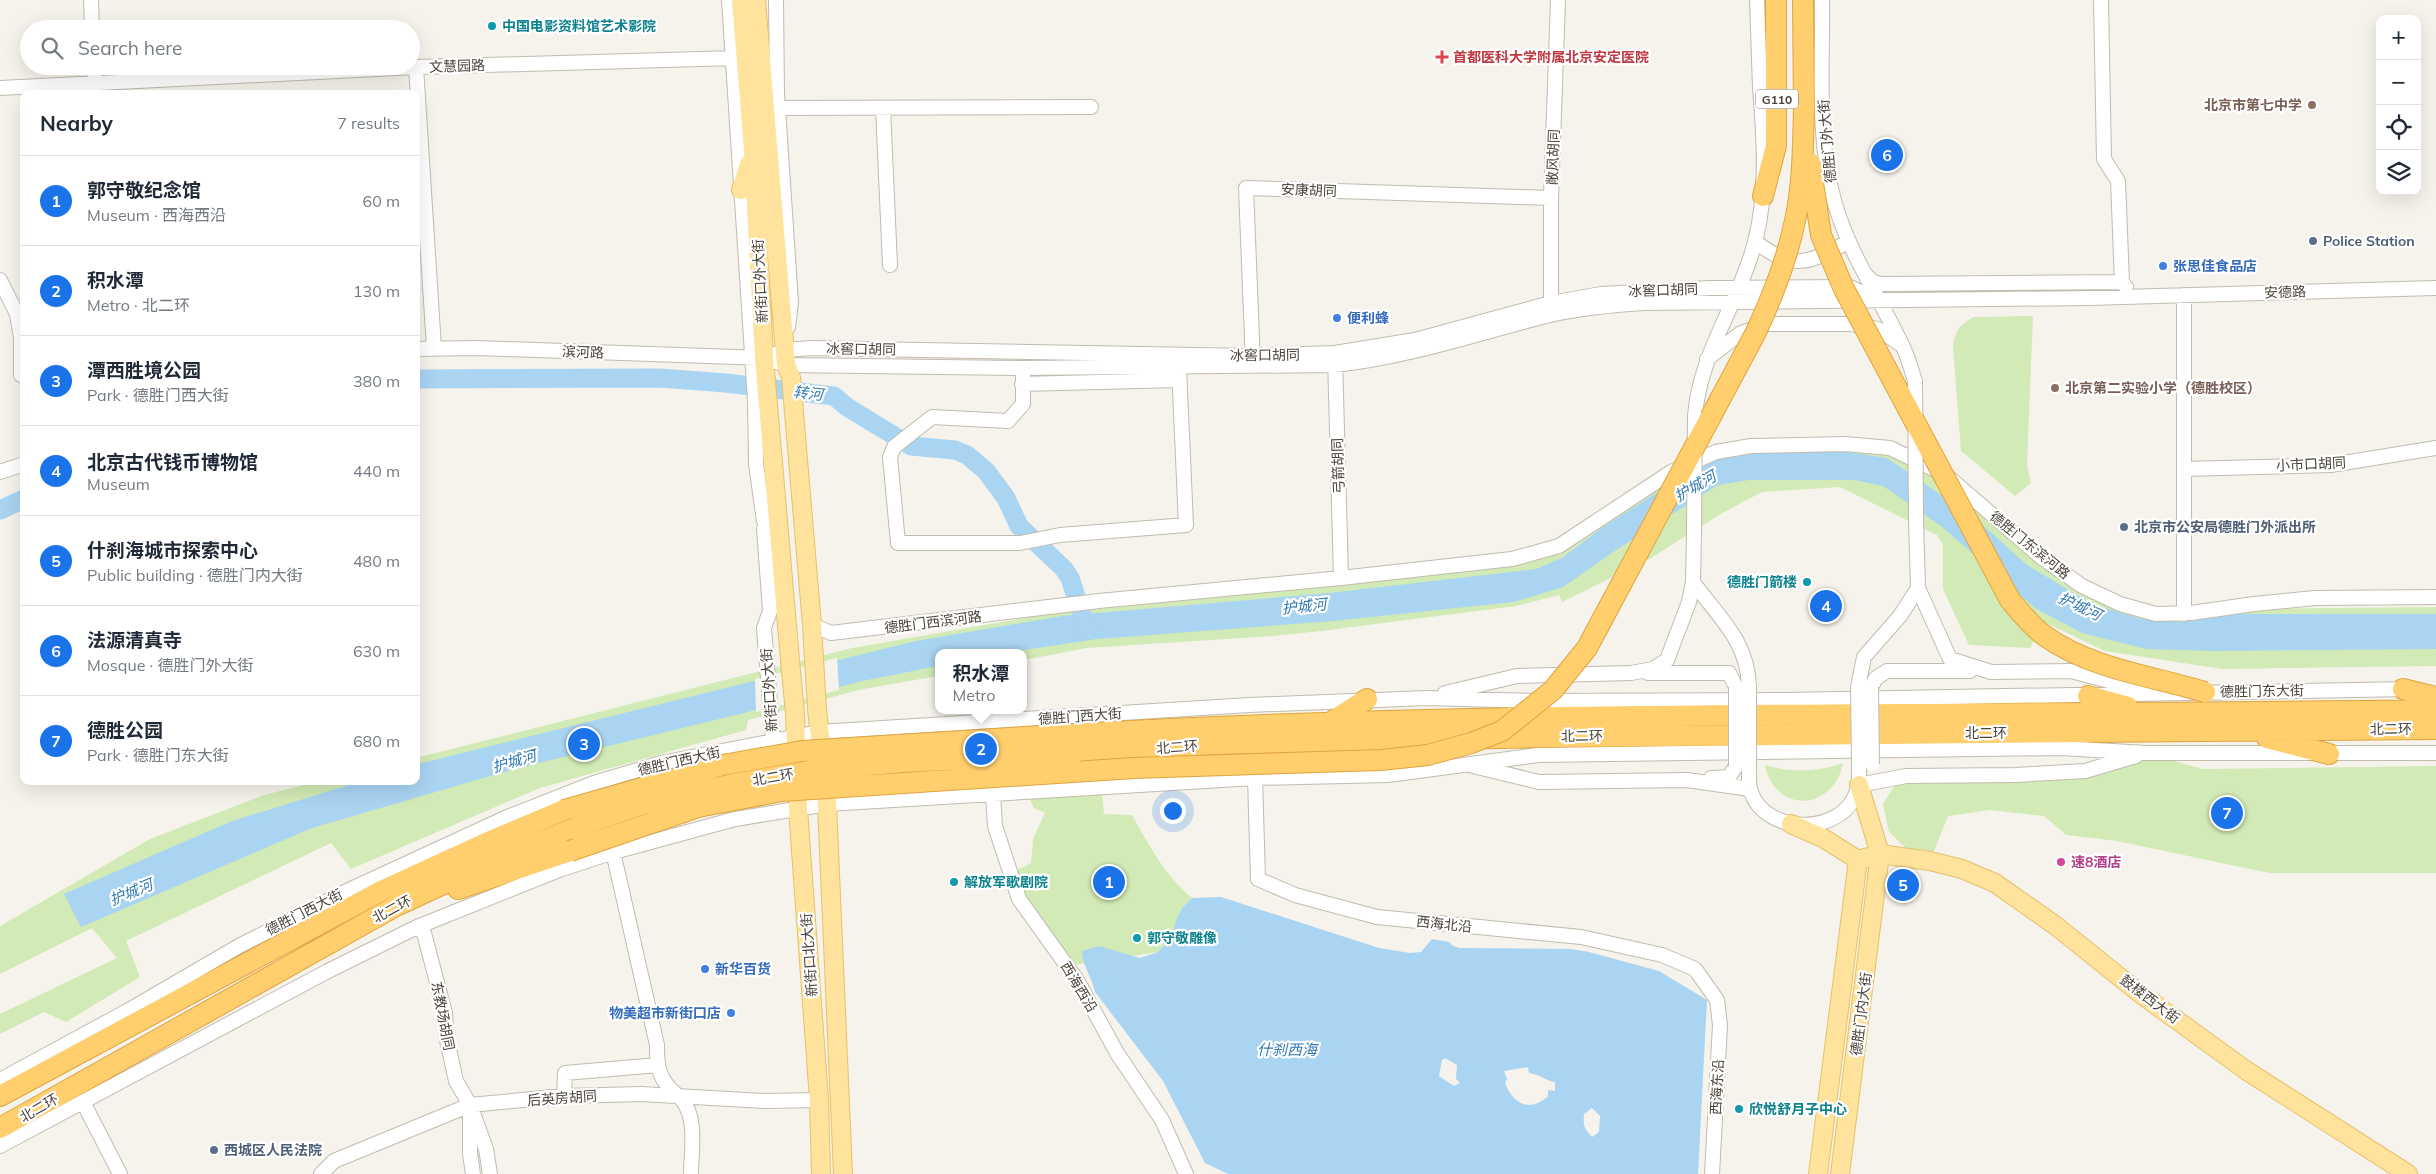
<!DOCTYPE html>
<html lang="en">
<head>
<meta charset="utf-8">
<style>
	:root { --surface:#fff; --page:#f2f2f3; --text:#1f2937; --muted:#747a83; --line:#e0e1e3; --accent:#1a73e8 }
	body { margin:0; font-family:Mulish,"Noto Sans SC",sans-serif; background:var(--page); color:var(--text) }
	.controls { position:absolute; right:15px; top:15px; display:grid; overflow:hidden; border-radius:10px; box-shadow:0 5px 20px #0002 }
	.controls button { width:45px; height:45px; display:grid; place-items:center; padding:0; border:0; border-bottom:1px solid var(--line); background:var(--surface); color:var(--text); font:25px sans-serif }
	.you { position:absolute; left:1172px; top:810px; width:18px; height:18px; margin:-12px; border:4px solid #fff; border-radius:50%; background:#1a73e8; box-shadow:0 0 0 8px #1a73e833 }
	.badge { display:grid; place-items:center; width:32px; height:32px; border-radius:50%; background:var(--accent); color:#fff; font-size:16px; font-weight:700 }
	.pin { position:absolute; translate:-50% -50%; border:2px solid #fff; box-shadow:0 1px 5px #0006 }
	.popup { position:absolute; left:935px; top:649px; width:92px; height:65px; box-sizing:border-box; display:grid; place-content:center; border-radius:10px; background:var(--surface); filter:drop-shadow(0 1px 4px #0005); font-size:16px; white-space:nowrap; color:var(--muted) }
	.popup b { font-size:19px; color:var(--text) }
	.popup::after { content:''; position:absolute; left:50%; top:100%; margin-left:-10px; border:10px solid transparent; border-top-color:var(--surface) }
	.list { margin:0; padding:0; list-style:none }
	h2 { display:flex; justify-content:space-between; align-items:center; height:65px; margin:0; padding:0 20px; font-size:21px }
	h2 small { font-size:16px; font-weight:400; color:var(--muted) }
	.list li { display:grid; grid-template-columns:32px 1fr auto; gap:15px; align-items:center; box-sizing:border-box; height:90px; padding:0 20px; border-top:1px solid var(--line) }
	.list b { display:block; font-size:19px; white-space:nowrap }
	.list p { margin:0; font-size:16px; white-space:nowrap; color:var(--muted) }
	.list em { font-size:16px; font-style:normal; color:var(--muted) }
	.icon { flex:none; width:28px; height:28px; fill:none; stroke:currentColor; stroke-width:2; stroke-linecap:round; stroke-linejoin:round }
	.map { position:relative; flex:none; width:2436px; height:1174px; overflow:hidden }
	.search { position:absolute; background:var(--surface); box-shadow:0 5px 20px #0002; left:20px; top:20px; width:400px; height:55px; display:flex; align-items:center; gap:12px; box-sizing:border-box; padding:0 18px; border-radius:28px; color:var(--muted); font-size:19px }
	.panel { position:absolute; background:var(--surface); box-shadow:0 5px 20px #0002; left:20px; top:90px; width:400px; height:695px; border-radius:10px }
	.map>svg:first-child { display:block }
	.green { fill:#d2eab5 }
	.water { fill:#a9d4f2; fill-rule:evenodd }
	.pier { fill:#f6f3ec }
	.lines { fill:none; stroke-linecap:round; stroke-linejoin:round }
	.river { stroke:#a9d4f2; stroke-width:19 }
	.minor-casing { stroke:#c2bbae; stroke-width:16 }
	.major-casing { stroke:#e6c16a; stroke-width:20 }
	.highway-casing { stroke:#e0a43c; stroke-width:22 }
	.minor { stroke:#fff; stroke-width:14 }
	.major { stroke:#ffe39c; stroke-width:18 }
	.highway { stroke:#ffcf6e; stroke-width:20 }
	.minor-bridge-casing { stroke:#c2bbae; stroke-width:16; stroke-linecap:butt }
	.major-bridge-casing { stroke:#e6c16a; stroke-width:20; stroke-linecap:butt }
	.highway-bridge-casing { stroke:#e0a43c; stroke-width:22; stroke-linecap:butt }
	.minor-bridge { stroke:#fff; stroke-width:14 }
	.major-bridge { stroke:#ffe39c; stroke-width:18 }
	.highway-bridge { stroke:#ffcf6e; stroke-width:20 }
	.culture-dot { fill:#0f9aa8; stroke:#fff; stroke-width:2 }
	.health-dot { fill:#e0444e; stroke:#fff; stroke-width:2 }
	.education-dot { fill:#8d6e63; stroke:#fff; stroke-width:2 }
	.service-dot { fill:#5c6f8a; stroke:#fff; stroke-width:2 }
	.shop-dot { fill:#3f7fe0; stroke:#fff; stroke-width:2 }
	.hotel-dot { fill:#d1479c; stroke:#fff; stroke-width:2 }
	.labels { text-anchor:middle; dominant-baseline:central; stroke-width:4.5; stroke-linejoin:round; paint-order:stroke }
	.shield { fill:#fff; stroke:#817c74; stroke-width:1 }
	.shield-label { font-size:12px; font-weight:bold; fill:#4b4439 }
	.culture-label { font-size:14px; font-weight:bold; fill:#0d838f; stroke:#fff; text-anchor:start }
	.health-label { font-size:14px; font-weight:bold; fill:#be3a42; stroke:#fff; text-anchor:start }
	.street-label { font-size:14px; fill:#4b4439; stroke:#fff }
	.education-label { font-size:14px; font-weight:bold; fill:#785e54; stroke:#fff; text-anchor:end }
	.service-label { font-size:14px; font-weight:bold; fill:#4e5e75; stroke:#fff; text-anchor:start }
	.shop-label { font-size:14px; font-weight:bold; fill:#366cbe; stroke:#fff; text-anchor:start }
	.hotel-label { font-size:14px; font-weight:bold; fill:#b23c85; stroke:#fff; text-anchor:start }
	.water-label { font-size:15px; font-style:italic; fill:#2e7ab2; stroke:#fff }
</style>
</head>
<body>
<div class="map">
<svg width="2436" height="1174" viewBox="0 0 2436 1174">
	<rect width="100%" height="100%" fill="#f6f3ec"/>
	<path class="green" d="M2033,316L2027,465L2031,483L2015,496L1961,451L1953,347C1955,331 1960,324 1974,317Z
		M1847,450L1889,453L1962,493L2046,568L2137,615L2243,609L2436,607V666L2222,669L2105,651L2044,622L2030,648L1969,645L1943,589V545L1937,535L1840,487L1762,492L1724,512L1651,558L1562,602L1559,595L1516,606L1321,631L1273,636L1087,648L1024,660V653H938V676L858,690L748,720L746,730L540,788L351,869L331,843L126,941L140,977L66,1022L44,1012L0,1034V1014L117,958L92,928L0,974V926L150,839L264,795L320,781H416V758L852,648L1042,615L1509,567L1567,546L1656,487Z
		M2146,753L2203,769L2436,766V873H2269L2117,841L2066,835L2044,816L1990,810L1948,816L1930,861L1908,850L1889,832L1883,804L1895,785L1906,776L2085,771Z
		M1843,763C1834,811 1775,815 1765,765C1790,773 1818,772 1843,763Z
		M1102,792L1104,814L1132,815C1149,845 1165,876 1192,898L1182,908L1176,920L1172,937L1158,952L1074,965L1023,895L1015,871L1031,863L1033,839L1045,813L1034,808L1029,798Z"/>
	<path class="water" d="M1840,451L1887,458L1975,518L2027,565L2092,604L2138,618L2181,622L2233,614H2436V649L2213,651L2147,649L2082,633L2035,608L1941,526L1883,486L1855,480H1749L1718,485L1619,548L1563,587L1514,602L1333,621L1097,639L1005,653H938V666L862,681L744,713L514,769L312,828L81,927L64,894L232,821L362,781H416V764H418L916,641L1062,616L1329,593L1536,569L1562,558L1603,527L1708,460L1748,453Z
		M1221,897L1379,948L1410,953L1421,952L1432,939L1449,942L1453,946L1460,948L1571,949L1589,952L1659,971L1707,1000L1698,1174H1228L1205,1163L1163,1081L1095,992C1092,977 1082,965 1082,951L1099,946L1140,958L1158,952L1172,937L1176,920L1182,908L1192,898ZM1445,1058L1457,1065L1456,1079L1460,1083L1454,1086L1439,1076L1442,1060ZM1528,1067L1529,1073C1540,1074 1545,1081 1555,1082V1091L1548,1090V1096C1530,1113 1513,1104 1505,1083L1507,1079L1504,1071ZM1592,1108L1600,1116L1599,1132L1592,1137C1584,1129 1583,1125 1584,1114Z"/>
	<path class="pier" d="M837,658L839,690L756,712L755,679Z"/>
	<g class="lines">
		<path class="river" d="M416,379L660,378L726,383L834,396L847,407L911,446L955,450L967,455L986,471L1006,498L1019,526L1064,569L1070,578L1087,630
			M0,510L24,499"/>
		<defs>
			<path id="minor" d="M91,0L92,29
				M729,0L755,400L756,464L764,521L778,552
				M776,0L777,94L791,302L788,327
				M1822,0C1823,67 1816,139 1835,204C1850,255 1880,298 1902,345C1908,356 1911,369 1915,381
				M2101,0L2104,159L2118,181L2122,282
				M94,66L95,83
				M416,67L434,348
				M0,88L416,67L735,58
				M769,108L1091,107
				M883,108L890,265
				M1755,241C1792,272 1811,263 1849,241
				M1866,275L1873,282L1882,284L2122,282L2126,287
				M0,280L17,314L21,338V375H24
				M2184,295V614
				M1551,312V198L1558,0
				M416,349L476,348L764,358L786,365L1023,368L1335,365C1409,357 1478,333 1550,315C1581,308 1613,305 1644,303L2089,298L2436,288
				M776,354L785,350L811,348L1253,356L1335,353L1415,340L1551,303L1601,294L1710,288L1850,287L1874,298
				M1335,357L1341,578
				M1707,359L1741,333L1767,324H1851L1878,329L1900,344
				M1253,364L1246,188L1551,198
				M1023,368V404L1008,421L932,417L894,447L890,457L898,543H1020L1060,535L1186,525L1179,367
				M1022,384L1179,380
				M1695,416C1700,352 1739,303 1755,242C1768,192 1764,138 1760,87C1759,58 1758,29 1757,0
				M2184,469L2331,465L2436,448
				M0,472L24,464
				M1916,520L1918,588L1950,659L1991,672L2071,671L2143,690
				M764,529L770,611L764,628L773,741
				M1693,582C1719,618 1748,641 1749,687
				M812,625L831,633L1099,601L1341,578L1512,559L1559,546L1671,472L1716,452L1751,446L1845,444L1890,448L1946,475L2041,557L2082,586L2120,604L2156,614L2191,613L2254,604L2315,598L2436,597
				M1648,673H1729L1736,687
				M1858,687L1864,657L1900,616L1918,588
				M1871,687L1876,678L1887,671H1970
				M1445,693L1517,676L1631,673L1653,669L1667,660L1689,602L1693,582L1694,532
				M1749,765C1749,773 1748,784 1751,792C1765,833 1835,836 1854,798C1860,787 1859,776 1859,764
				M1473,766L1539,782L1687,780L1750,789
				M1255,778L1258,879L1295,895L1377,917L1581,937L1662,955L1695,969L1717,1000L1720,1025L1712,1174
				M1711,778L1729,777L1736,766
				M1859,785L1906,776L2015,775L2085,771L2136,756
				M993,794L995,826L1019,899L1077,980L1117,1053L1162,1120L1186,1174
				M611,843L657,1045C657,1057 657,1071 665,1082C671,1092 682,1096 687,1108C696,1127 691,1154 691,1174
				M417,927L424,933L445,1013L447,1040L456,1081L470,1105L486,1149L490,1174
				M0,1080L129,1010L239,946L351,889L505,818L594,783L661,763L819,732L1249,705L1427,698L1533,701L1785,700L2410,689
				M564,1096L565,1073L658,1065
				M83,1102L120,1174
				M470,1114V1154L473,1174
				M0,1146L328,971L417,927L559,870L614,852L735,819L827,804L1255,778L1388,775L1538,755L2061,748L2146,753H2436
				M321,1174L334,1161L470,1105L564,1096L641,1094L766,1101L819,1100"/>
			<path id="major" d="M741,0L753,149L764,358L790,660
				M756,0L786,365L791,377L812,625L817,709L827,804L843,1174
				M741,190L749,164
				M795,713L798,809L819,1100L821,1174
				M1791,824L1823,838L1858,860L1880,854L1930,861L1962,869L1995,883L2056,926L2142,995L2247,1071L2408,1174
				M1818,1174L1858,860
				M1840,1174L1880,854L1859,785"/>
			<path id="highway" d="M1803,0L1804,109
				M1763,196L1776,146V0
				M2403,689L2436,697
				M2088,696L2128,707
				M1331,722L1367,699
				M1074,734C1527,708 1982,717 2436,710
				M2267,738L2329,754
				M1073,754L1217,744L1544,737L2436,729
				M458,889L570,851
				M0,1096L381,891L488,842L564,810
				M0,1128L396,906L493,861L572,829"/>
		</defs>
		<use href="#minor" class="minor-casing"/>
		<use href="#major" class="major-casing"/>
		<use href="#highway" class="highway-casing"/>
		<use href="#minor" class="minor"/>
		<use href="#major" class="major"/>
		<use href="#highway" class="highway"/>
		<defs>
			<path id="minor-bridge" d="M1915,381L1916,520
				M1694,532L1695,416
				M1736,687V766
				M1858,687L1859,764
				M1871,687L1872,764
				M1749,765V687"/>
			<path id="major-bridge" d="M790,660L795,713"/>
			<path id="highway-bridge" d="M1810,163L1821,235L1844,289L2010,600C2021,613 2031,626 2045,636C2091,669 2152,676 2205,692
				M564,810L723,765L802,751L1074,734
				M572,829L643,804L738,783L814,770L902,762L1073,754
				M570,851L698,807L782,791L1134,768L1381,760L1428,755L1471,743L1502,731L1553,690L1587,648L1755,334C1773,296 1788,257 1796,216C1803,181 1803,144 1804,109"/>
		</defs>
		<use href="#minor-bridge" class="minor-bridge-casing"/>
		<use href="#major-bridge" class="major-bridge-casing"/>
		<use href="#highway-bridge" class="highway-bridge-casing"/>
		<use href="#minor-bridge" class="minor-bridge"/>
		<use href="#major-bridge" class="major-bridge"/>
		<use href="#highway-bridge" class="highway-bridge"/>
	</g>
	<g class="culture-dot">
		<circle cx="492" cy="26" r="5"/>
		<circle cx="1807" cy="582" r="5"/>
		<circle cx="954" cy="882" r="5"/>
		<circle cx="1137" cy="938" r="5"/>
		<circle cx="1739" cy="1109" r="5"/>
	</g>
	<path class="health-dot" d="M1439.5 49.5h5v5h5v5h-5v5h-5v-5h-5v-5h5z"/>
	<g class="education-dot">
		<circle cx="2312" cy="105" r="5"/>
		<circle cx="2055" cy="388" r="5"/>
	</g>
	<g class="service-dot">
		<circle cx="2313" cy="241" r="5"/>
		<circle cx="2124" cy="527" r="5"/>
		<circle cx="214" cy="1150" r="5"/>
	</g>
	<g class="shop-dot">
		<circle cx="2163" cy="266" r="5"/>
		<circle cx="1337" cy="318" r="5"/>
		<circle cx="705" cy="969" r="5"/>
		<circle cx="731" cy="1013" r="5"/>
	</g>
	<circle class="hotel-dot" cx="2061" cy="862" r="5"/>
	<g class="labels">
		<rect class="shield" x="1756" y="89.5" width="42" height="19" rx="4"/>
		<g class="shield-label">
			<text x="1777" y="99">G110</text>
		</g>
		<g class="culture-label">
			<text x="502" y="26">中国电影资料馆艺术影院</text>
			<text x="1797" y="582" text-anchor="end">德胜门箭楼</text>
			<text x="964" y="882">解放军歌剧院</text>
			<text x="1147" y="938">郭守敬雕像</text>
			<text x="1749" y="1109">欣悦舒月子中心</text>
		</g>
		<g class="health-label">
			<text x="1453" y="57">首都医科大学附属北京安定医院</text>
		</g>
		<g class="street-label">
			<text transform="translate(457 66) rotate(-2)">文慧园路</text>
			<text transform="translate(1827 141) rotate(-95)">德胜门外大街</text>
			<text transform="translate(1553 157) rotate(-88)">敞风胡同</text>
			<text transform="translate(1309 190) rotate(2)">安康胡同</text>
			<text transform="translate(760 281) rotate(-93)">新街口外大街</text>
			<text transform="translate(1663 290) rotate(-2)">冰窖口胡同</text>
			<text transform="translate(2285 292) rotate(-2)">安德路</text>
			<text transform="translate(861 349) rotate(1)">冰窖口胡同</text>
			<text transform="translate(583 352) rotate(2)">滨河路</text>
			<text transform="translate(1265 355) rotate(-1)">冰窖口胡同</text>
			<text transform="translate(2311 464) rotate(-3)">小市口胡同</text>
			<text transform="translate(1338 466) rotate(-92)">弓箭胡同</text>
			<text transform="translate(2030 545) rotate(39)">德胜门东滨河路</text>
			<text transform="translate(933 622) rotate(-7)">德胜门西滨河路</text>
			<text transform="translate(769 690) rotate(-94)">新街口外大街</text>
			<text transform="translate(2262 691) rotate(-1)">德胜门东大街</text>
			<text transform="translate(1080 716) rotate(-4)">德胜门西大街</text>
			<text transform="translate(2391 729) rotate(-1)">北二环</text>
			<text x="1986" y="733">北二环</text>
			<text transform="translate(1582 736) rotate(-1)">北二环</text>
			<text transform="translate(1177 747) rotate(-4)">北二环</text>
			<text transform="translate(679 761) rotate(-13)">德胜门西大街</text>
			<text transform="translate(773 777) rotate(-10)">北二环</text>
			<text transform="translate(392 909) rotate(-28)">北二环</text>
			<text transform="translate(304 912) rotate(-27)">德胜门西大街</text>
			<text transform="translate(1444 924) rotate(6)">西海北沿</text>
			<text transform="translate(809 955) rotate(-94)">新街口北大街</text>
			<text transform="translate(1079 987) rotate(59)">西海西沿</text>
			<text transform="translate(2150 999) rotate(37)">鼓楼西大街</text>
			<text transform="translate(1861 1014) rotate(-83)">德胜门内大街</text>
			<text transform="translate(443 1016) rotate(79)">东教场胡同</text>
			<text transform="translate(1717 1087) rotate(-87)">西海东沿</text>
			<text transform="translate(562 1098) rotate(-4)">后英房胡同</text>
			<text transform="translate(39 1108) rotate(-30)">北二环</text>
		</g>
		<g class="education-label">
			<text x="2302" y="105">北京市第七中学</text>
			<text x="2065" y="388" text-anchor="start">北京第二实验小学（德胜校区）</text>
		</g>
		<g class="service-label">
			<text x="2323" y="241">Police Station</text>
			<text x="2134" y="527">北京市公安局德胜门外派出所</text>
			<text x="224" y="1150">西城区人民法院</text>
		</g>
		<g class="shop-label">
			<text x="2173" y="266">张思佳食品店</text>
			<text x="1347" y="318">便利蜂</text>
			<text x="715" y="969">新华百货</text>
			<text x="721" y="1013" text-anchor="end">物美超市新街口店</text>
		</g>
		<g class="hotel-label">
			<text x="2071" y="862">速8酒店</text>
		</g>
		<g class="water-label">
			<text transform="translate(808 393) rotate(6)">转河</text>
			<text transform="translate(1695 486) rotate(-30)">护城河</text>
			<text transform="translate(1304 606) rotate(-6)">护城河</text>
			<text transform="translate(2080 606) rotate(25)">护城河</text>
			<text transform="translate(514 761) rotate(-16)">护城河</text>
			<text transform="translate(131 892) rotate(-22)">护城河</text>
			<text x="1287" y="1049">什刹西海</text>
		</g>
	</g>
</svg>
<div class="controls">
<button>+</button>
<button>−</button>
<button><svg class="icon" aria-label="locate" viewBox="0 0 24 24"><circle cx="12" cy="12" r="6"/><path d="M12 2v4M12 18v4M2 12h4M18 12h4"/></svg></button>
<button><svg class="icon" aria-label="layers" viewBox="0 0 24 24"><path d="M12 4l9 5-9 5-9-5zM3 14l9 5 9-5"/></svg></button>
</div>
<div class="you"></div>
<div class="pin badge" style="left:1109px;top:882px">1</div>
<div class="pin badge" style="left:981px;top:749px">2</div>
<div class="popup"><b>积水潭</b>Metro</div>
<div class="pin badge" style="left:584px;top:744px">3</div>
<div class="pin badge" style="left:1826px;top:606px">4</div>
<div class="pin badge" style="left:1903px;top:885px">5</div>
<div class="pin badge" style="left:1887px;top:155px">6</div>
<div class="pin badge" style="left:2227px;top:813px">7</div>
<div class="search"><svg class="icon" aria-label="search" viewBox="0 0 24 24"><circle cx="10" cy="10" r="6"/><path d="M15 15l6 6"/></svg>Search here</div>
<section class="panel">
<h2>Nearby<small>7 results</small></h2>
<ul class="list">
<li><span class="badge">1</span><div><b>郭守敬纪念馆</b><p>Museum · 西海西沿</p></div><em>60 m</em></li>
<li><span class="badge">2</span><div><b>积水潭</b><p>Metro · 北二环</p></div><em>130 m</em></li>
<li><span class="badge">3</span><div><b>潭西胜境公园</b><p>Park · 德胜门西大街</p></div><em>380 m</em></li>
<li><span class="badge">4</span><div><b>北京古代钱币博物馆</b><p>Museum</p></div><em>440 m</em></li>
<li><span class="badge">5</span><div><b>什刹海城市探索中心</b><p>Public building · 德胜门内大街</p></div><em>480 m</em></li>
<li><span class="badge">6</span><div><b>法源清真寺</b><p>Mosque · 德胜门外大街</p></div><em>630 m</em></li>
<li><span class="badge">7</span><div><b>德胜公园</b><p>Park · 德胜门东大街</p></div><em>680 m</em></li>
</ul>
</section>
</div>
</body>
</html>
